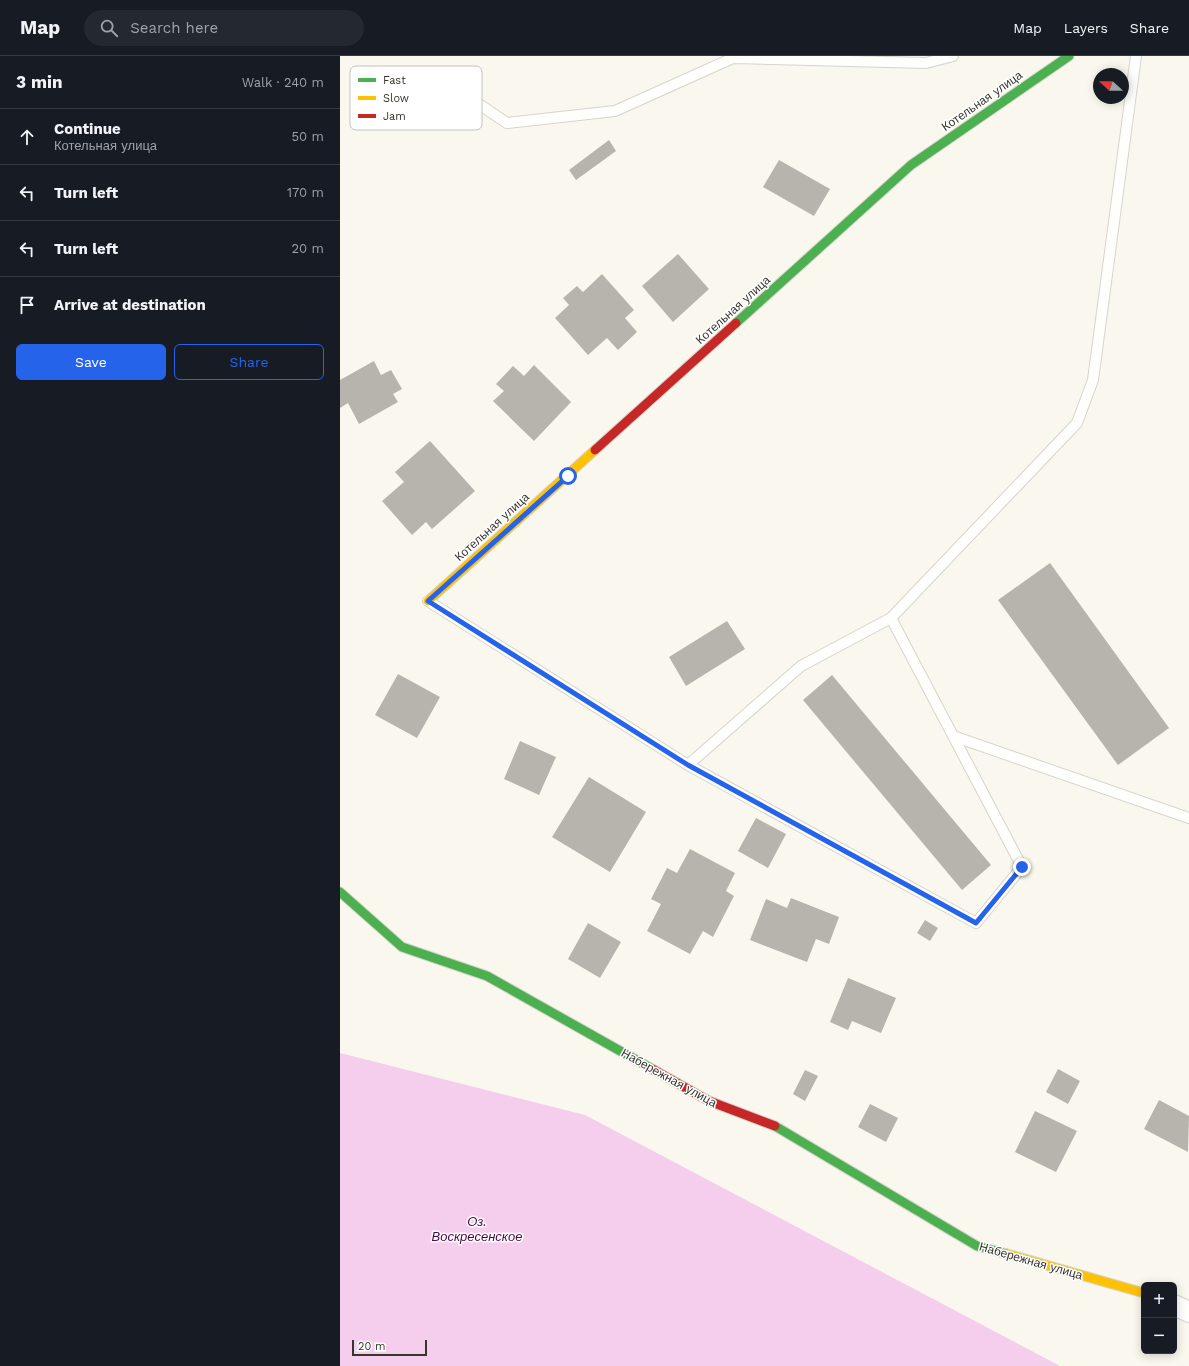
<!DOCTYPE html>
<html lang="en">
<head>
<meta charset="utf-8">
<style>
	:root { --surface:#171b24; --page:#242831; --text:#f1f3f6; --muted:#9ea1a6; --line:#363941; --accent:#2563eb }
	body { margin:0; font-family:"Work Sans",sans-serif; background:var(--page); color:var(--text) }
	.controls { position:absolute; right:12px; bottom:12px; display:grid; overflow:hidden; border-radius:6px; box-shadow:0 2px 10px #0003 }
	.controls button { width:36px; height:36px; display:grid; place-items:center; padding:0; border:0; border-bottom:1px solid var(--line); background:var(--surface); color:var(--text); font:20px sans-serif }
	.compass { position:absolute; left:753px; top:12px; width:36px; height:36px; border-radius:50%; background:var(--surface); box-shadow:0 2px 10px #0003; rotate:291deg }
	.scale { position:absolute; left:12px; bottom:10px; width:75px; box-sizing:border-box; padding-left:4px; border:2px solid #36342c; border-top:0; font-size:11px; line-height:14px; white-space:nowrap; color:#36342c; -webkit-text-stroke:3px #fff; paint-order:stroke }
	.stop { position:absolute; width:12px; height:12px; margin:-9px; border:3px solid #2563eb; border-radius:50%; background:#fff }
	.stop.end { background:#2563eb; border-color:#fff; box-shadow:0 1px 4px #0008 }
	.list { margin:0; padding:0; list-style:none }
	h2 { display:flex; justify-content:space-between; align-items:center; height:52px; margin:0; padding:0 16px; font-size:17px }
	h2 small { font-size:13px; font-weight:400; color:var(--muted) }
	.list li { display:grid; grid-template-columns:26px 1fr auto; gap:12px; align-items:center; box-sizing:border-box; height:56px; padding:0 16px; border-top:1px solid var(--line) }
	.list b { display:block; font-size:15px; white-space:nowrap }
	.list p { margin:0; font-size:13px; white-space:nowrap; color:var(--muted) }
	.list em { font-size:13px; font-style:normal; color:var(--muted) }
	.actions { display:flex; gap:8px; padding:12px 16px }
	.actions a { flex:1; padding:9px 0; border:1px solid var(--accent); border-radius:6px; text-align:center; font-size:14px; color:var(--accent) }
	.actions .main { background:var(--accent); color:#fff }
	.icon { flex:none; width:22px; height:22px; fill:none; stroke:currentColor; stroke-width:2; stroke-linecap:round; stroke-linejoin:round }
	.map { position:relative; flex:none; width:849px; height:1310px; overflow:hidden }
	header { display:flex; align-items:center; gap:24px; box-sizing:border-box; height:56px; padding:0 20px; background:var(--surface); border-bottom:1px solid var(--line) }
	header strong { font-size:19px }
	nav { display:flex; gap:22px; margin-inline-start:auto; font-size:14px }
	.search { width:280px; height:36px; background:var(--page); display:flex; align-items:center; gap:10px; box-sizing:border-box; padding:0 14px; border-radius:22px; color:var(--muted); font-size:15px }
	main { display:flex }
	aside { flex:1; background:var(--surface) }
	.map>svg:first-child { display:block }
	.water { fill:#f5cded }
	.building { fill:#b6b4ac }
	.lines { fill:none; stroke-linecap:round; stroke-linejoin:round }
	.lane-casing { stroke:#d6d4cb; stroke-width:12 }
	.street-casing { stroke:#d6d4cb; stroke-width:22 }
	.fast-casing { stroke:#d6d4cb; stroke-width:11 }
	.slow-casing { stroke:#d6d4cb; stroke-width:11 }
	.jam-casing { stroke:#d6d4cb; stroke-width:11 }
	.lane { stroke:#fefefc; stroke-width:10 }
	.street { stroke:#fefefc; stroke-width:20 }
	.fast { stroke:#4caf50; stroke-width:9 }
	.slow { stroke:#ffc107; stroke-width:9 }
	.jam { stroke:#c62828; stroke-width:9 }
	.route { stroke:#2563eb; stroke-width:5 }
	.labels { text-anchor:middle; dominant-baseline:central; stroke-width:3; stroke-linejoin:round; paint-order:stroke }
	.street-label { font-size:12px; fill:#36342c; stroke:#fff }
	.water-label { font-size:13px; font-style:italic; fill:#4a0847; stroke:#fff }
	.key { fill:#fff; stroke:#c3c2c0; stroke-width:1 }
	.key-label { font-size:11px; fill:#36342c }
</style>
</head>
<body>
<header>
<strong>Map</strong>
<div class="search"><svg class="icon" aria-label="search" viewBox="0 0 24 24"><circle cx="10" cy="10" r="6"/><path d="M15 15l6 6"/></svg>Search here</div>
<nav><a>Map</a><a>Layers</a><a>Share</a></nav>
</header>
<main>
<aside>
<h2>3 min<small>Walk · 240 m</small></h2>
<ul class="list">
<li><svg class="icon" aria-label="ahead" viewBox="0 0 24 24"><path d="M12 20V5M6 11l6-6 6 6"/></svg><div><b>Continue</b><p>Котельная улица</p></div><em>50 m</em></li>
<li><svg class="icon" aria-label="left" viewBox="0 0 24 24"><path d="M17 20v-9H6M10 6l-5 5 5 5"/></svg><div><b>Turn left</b></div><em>170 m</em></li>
<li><svg class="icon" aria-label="left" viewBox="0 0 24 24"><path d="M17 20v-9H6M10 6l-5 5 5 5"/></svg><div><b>Turn left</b></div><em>20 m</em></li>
<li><svg class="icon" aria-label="arrive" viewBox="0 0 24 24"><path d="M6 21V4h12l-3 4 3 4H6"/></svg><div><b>Arrive at destination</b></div></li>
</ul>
<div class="actions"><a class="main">Save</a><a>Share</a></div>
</aside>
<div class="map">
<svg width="849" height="1310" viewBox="0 0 849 1310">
	<rect width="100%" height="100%" fill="#faf8ee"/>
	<path class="water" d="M0,997L245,1059L720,1310H0Z"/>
	<path class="building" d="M269,84L276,95L236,124L229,114Z
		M439,104L490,133L474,160L423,131Z
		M338,198L369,233L333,266L302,230Z
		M262,218L294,254L285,262L297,276L278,294L267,282L248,299L215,262L229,249L223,242L237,230L243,236Z
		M34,305L41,319L51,314L62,333L53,338L58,346L19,368L8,347L0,352V324Z
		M194,309L231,346L194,385L153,345L164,335L156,328L173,310L184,320Z
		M90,385L135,435L92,473L86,466L72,479L42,445L64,426L55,416Z
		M710,507L829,672L778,709L658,544Z
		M387,565L405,593L346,630L329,601Z
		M58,618L100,641L77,682L35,659Z
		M492,619L651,809L622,834L463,644Z
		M180,685L216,701L199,739L164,723Z
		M249,721L306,756L270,816L212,781Z
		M416,762L446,778L428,812L398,795Z
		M350,793L395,817L386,835L394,840L373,881L363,875L350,898L307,875L321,848L311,843L327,812L337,817Z
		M451,842L499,861L489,888L476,883L467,906L410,884L426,843L447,852Z
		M585,864L598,872L590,885L577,877Z
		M248,867L281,886L260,922L228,903Z
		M508,922L556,942L541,977L512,965L508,974L490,966Z
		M718,1013L740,1025L728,1048L706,1036Z
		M465,1014L478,1020L465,1045L453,1038Z
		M819,1044L849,1060L848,1096L804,1073Z
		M530,1048L558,1062L546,1086L518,1071Z
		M695,1055L737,1075L716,1116L675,1096Z"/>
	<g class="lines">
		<defs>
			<path id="lane" d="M91,16L167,67L275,55L393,2L586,7L613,0
				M88,545L348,709L461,610L551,562L737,367L753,324L796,0
				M613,680L849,762
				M348,709L636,867L682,811L551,562"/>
			<path id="street" d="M834,1249L849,1256"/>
			<path id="fast" d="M396,267L571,109L729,0
				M0,836L62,891L147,920L314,1014
				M435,1070L637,1190L667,1198"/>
			<path id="slow" d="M88,545L255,394
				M667,1198L804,1237"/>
			<path id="jam" d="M255,394L396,267
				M314,1014L369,1045L435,1070"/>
		</defs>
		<use href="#lane" class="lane-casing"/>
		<use href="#street" class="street-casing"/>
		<use href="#fast" class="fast-casing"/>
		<use href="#slow" class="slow-casing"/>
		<use href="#jam" class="jam-casing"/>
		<use href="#lane" class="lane"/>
		<use href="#street" class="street"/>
		<use href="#fast" class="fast"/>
		<use href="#slow" class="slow"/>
		<use href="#jam" class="jam"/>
	</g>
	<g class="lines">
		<path class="route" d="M228,420L88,545L348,709L636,867L682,811"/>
	</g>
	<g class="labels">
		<g class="street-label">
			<text transform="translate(642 45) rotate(-35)">Котельная улица</text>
			<text transform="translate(393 254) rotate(-42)">Котельная улица</text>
			<text transform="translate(152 471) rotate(-42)">Котельная улица</text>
			<text transform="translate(329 1022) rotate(29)">Набережная улица</text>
			<text transform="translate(691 1205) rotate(16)">Набережная улица</text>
		</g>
		<g class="water-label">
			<text x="137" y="1165">Оз.<tspan x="137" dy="15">Воскресенское</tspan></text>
		</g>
	</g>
	<rect x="10" y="10" width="132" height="64" rx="6" class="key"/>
	<rect x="18" y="22" width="18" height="4" fill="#4caf50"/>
	<rect x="18" y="40" width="18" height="4" fill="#ffc107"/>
	<rect x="18" y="58" width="18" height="4" fill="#c62828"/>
	<g class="key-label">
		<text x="43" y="28">Fast</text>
		<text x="43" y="46">Slow</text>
		<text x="43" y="64">Jam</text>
	</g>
</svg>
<div class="controls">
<button>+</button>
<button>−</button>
</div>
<svg class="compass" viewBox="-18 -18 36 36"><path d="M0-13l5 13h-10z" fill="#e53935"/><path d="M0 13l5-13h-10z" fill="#9ea1a6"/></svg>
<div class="scale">20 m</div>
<div class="stop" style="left:228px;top:420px"></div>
<div class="stop end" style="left:682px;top:811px"></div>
</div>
</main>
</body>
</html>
